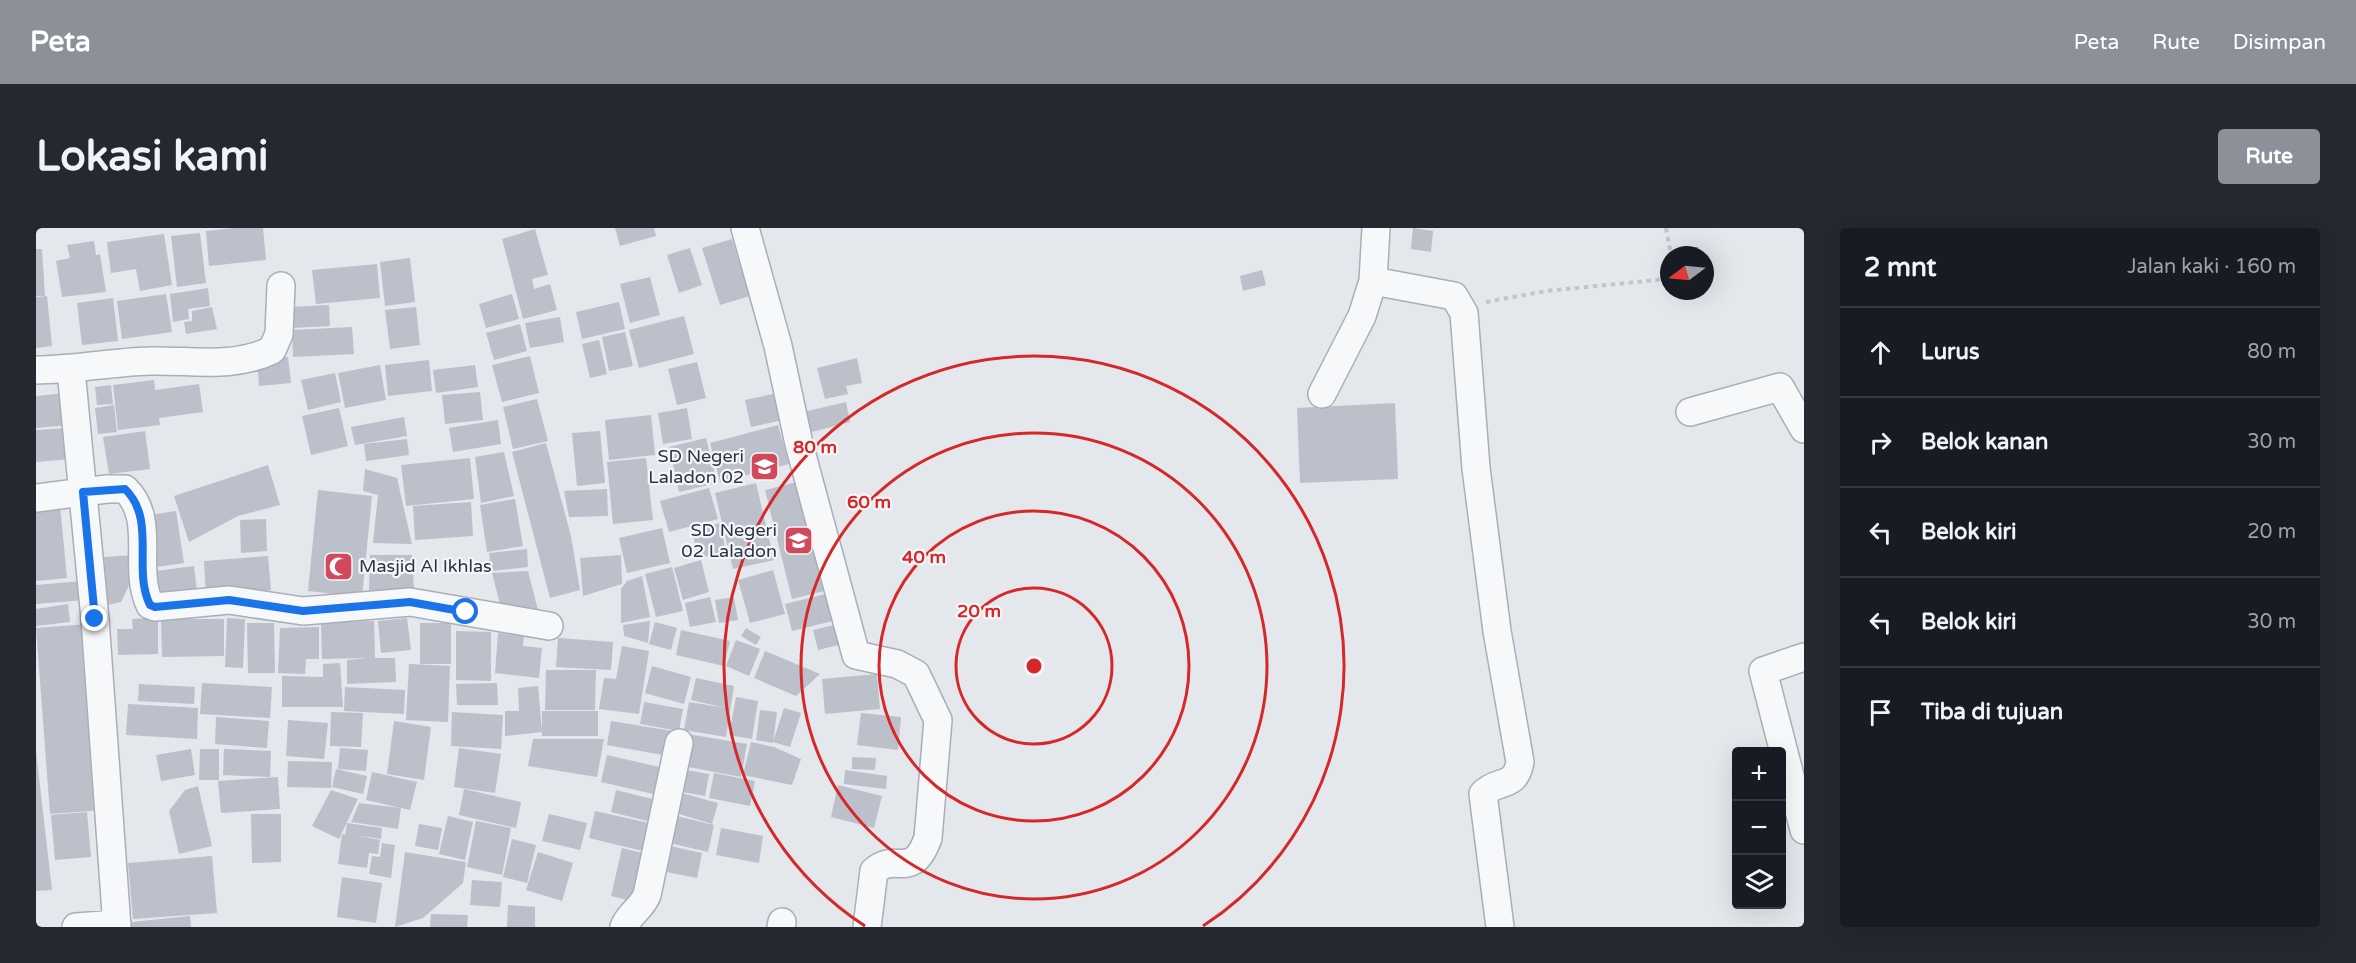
<!DOCTYPE html>
<html lang="id">
<head>
<meta charset="utf-8">
<style>
	:root { --surface:#171b24; --page:#242831; --text:#f1f3f6; --muted:#9ea1a6; --line:#363941; --accent:#8c9099 }
	body { margin:0; font-family:"Varela Round",sans-serif; background:var(--page); color:var(--text) }
	.controls { position:absolute; right:18px; bottom:18px; display:grid; overflow:hidden; border-radius:6px; box-shadow:0 6px 24px #0002 }
	.controls button { width:54px; height:54px; display:grid; place-items:center; padding:0; border:0; border-bottom:2px solid var(--line); background:var(--surface); color:var(--text); font:30px sans-serif }
	.compass { position:absolute; left:1624px; top:18px; width:54px; height:54px; border-radius:50%; background:var(--surface); box-shadow:0 6px 24px #0002; rotate:254deg }
	.stop { position:absolute; width:18px; height:18px; margin:-14px; border:4px solid #1a73e8; border-radius:50%; background:#fff }
	.stop.end { background:#1a73e8; border-color:#fff; box-shadow:0 2px 6px #0008 }
	.list { margin:0; padding:0; list-style:none }
	h2 { display:flex; justify-content:space-between; align-items:center; height:78px; margin:0; padding:0 24px; font-size:26px }
	h2 small { font-size:20px; font-weight:400; color:var(--muted) }
	.list li { display:grid; grid-template-columns:39px 1fr auto; gap:18px; align-items:center; box-sizing:border-box; height:90px; padding:0 24px; border-top:2px solid var(--line) }
	.list b { display:block; font-size:22px; white-space:nowrap }
	.list em { font-size:20px; font-style:normal; color:var(--muted) }
	.icon { flex:none; width:33px; height:33px; fill:none; stroke:currentColor; stroke-width:2; stroke-linecap:round; stroke-linejoin:round }
	.map { position:relative; flex:none; width:1768px; height:699px; overflow:hidden; border-radius:6px }
	header { display:flex; align-items:center; gap:36px; box-sizing:border-box; height:84px; padding:0 30px; background:var(--accent); color:#fff }
	header strong { font-size:28px }
	nav { display:flex; gap:33px; margin-inline-start:auto; font-size:21px }
	.intro { display:flex; align-items:center; justify-content:space-between; box-sizing:border-box; height:144px; padding:0 36px }
	h1 { margin:0; font-size:42px }
	.button { padding:15px 27px; border-radius:6px; background:var(--accent); color:#fff; font-size:21px; font-weight:700 }
	main { display:flex; gap:36px; padding:0 36px }
	aside { flex:1; background:var(--surface); border-radius:6px; box-shadow:0 6px 24px #0002 }
	.map>svg:first-child { display:block }
	.building { fill:#bbc0ca }
	.lines { fill:none; stroke-linecap:round; stroke-linejoin:round }
	.minor-casing { stroke:#a9aeb7; stroke-width:30 }
	.path { stroke:#c2c5cb; stroke-width:4; stroke-dasharray:4.5 4.5; stroke-linecap:butt }
	.minor { stroke:#f7f8fa; stroke-width:27 }
	.route { stroke:#1a73e8; stroke-width:8 }
	.ring { fill:none; stroke:#d62828; stroke-width:3 }
	.labels { text-anchor:middle; dominant-baseline:central; stroke-width:4.5; stroke-linejoin:round; paint-order:stroke }
	.poi-label { font-size:18px; fill:#2b3445; stroke:#f4f6f9; text-anchor:end }
	.centre { fill:#d62828; stroke:#f4f6f9; stroke-width:3 }
	.ring-label { font-size:18px; text-anchor:middle; font-weight:bold; fill:#d62828; stroke:#f4f6f9; stroke-width:4.5; stroke-linejoin:round; paint-order:stroke }
</style>
</head>
<body>
<header>
<strong>Peta</strong>
<nav><a>Peta</a><a>Rute</a><a>Disimpan</a></nav>
</header>
<div class="intro"><h1>Lokasi kami</h1><a class="button">Rute</a></div>
<main>
<div class="map">
<svg width="1768" height="699" viewBox="0 0 1768 699">
	<rect width="100%" height="100%" fill="#e4e7ec"/>
	<path class="building" d="M198,0H227L230,32L173,38L170,3Z
		M579,0H618L620,8L584,18Z
		M1377,0L1397,3L1395,24L1375,21Z
		M499,1L512,47L496,51L498,61L514,56L521,82L487,91L466,11Z
		M164,5L170,55L141,59L135,8Z
		M128,6L136,57L104,63L100,41L75,45L71,14Z
		M696,11L714,68L684,77L666,20Z
		M58,13L60,27L64,26L70,64L26,69L20,33L34,30L31,17Z
		M654,20L666,57L643,65L631,27Z
		M0,21H6L9,68H0Z
		M374,30L379,74L349,78L344,34Z
		M341,36L344,70L280,76L276,42Z
		M1226,42L1230,57L1207,63L1204,48Z
		M614,49L624,87L594,95L584,56Z
		M172,60L174,78L152,81L153,91L137,94L134,66Z
		M130,66L136,104L86,111L81,73Z
		M476,66L483,91L450,100L443,76Z
		M11,68L16,118L0,120V69Z
		M77,70L82,113L46,117L41,75Z
		M583,74L589,101L546,111L540,84Z
		M293,77L294,98L256,100L255,79Z
		M176,79L181,101L150,106L148,94L156,93V83Z
		M380,79L384,117L354,121L349,82Z
		M648,88L658,126L603,140L593,102Z
		M524,89L528,114L494,120L489,95Z
		M484,96L491,123L458,132L450,105Z
		M316,99L318,126L257,129L256,102Z
		M589,104L597,138L573,143L566,109Z
		M563,112L571,146L554,150L546,116Z
		M494,128L503,165L466,174L456,137Z
		M252,129L255,155L223,158L221,131Z
		M821,130L826,155L810,158L812,166L789,171L781,140Z
		M393,132L396,163L352,168L349,137Z
		M661,134L670,170L641,177L632,141Z
		M344,137L350,172L309,180L302,145Z
		M439,137L442,159L400,165L397,142Z
		M299,145L305,174L272,182L265,152Z
		M118,152L119,162L163,156L167,184L123,190L124,197L82,202L77,157Z
		M75,157L77,176L61,177L59,159Z
		M444,164L447,192L409,196L406,167Z
		M746,164L752,191L715,199L709,172Z
		M29,165L32,197L0,200V168Z
		M501,171L512,213L477,221L467,179Z
		M810,174L814,194L768,206L763,185Z
		M1359,175L1362,251L1264,255L1261,180Z
		M78,177L81,204L62,206L59,180Z
		M303,180L312,218L275,227L266,188Z
		M651,180L656,211L627,216L622,185Z
		M615,187L619,227L573,232L569,192Z
		M368,189L371,208L319,217L315,199Z
		M462,192L465,216L417,224L413,200Z
		M742,197L753,236L684,254L674,215Z
		M33,200L35,231L0,234V202Z
		M109,203L114,241L73,246L67,209Z
		M564,203L569,255L541,258L536,205Z
		M670,210L681,255L643,264L633,219Z
		M371,211L373,227L330,233L328,216Z
		M510,215L535,308L544,362L514,370L476,224Z
		M468,224L478,268L445,275L439,229Z
		M434,230L438,271L370,278L365,237Z
		M610,230L617,292L577,296L571,234Z
		M232,237L244,277L202,288L153,314L138,268Z
		M329,241L361,250L376,316L337,315L342,267L327,263Z
		M769,252L796,361L756,371L729,262Z
		M720,255L738,332L697,341L679,265Z
		M673,260L682,291L633,304L624,273Z
		M571,261L572,288L533,289L528,263Z
		M282,262L336,268L326,369L272,363Z
		M479,271L487,318L451,324L444,277Z
		M435,274L437,308L379,312L377,278Z
		M24,277L31,350L0,353V279Z
		M140,283L148,335L114,340L107,288Z
		M230,291L231,323L205,325L204,292Z
		M684,295L690,324L662,330L656,302Z
		M626,300L634,335L591,345L583,310Z
		M491,321L492,339L455,343L453,325Z
		M98,327L99,345L85,374L72,377L68,329Z
		M334,327H376L378,361L333,363Z
		M585,327L586,356L547,368L544,330Z
		M232,328L235,362L170,368L168,333Z
		M665,332L673,364L647,372L638,340Z
		M158,338L162,371L116,376L112,344Z
		M636,339L647,383L620,389L609,346Z
		M737,342L749,386L714,395L702,352Z
		M492,343L503,386L467,388L456,345Z
		M606,348L614,389L585,395V361L591,353Z
		M47,353L49,372L0,376V357Z
		M798,364L805,391L756,403L749,376Z
		M674,369L680,394L654,399L649,375Z
		M698,369L702,392L683,395L679,372Z
		M32,376L34,394L0,398V381Z
		M122,389V426L82,427L81,401H97L96,391Z
		M191,390L209,391L207,440L189,439Z
		M371,390L375,422L345,425L342,393Z
		M125,391H188V428L126,429Z
		M338,393L339,430H359L360,454L311,456V432L331,430L286,431L285,394Z
		M614,393L612,415L588,408L587,397Z
		M619,394L641,400L635,422L613,416Z
		M211,395H238L239,445H212Z
		M384,395H415V436H384Z
		M806,395L811,415L782,422L777,402Z
		M52,396L67,582L14,586L0,400Z
		M283,399V431H270L269,446L242,445L244,400Z
		M710,400L725,409L720,417L705,408Z
		M645,402L694,413L688,438L640,427Z
		M420,403L455,404V453L420,452Z
		M462,405L488,408L487,418L506,420L503,450L459,445Z
		M522,410L577,414L575,442L520,439Z
		M700,412L724,421L713,448L690,438Z
		M586,418L613,423L603,486L563,481L568,450L580,451Z
		M729,423L784,446L760,468L718,450Z
		M304,435L307,479H246V448L287,449V436Z
		M373,436L414,438L412,494L370,492Z
		M616,438L655,449L648,476L609,465Z
		M510,442H560L559,482H509Z
		M841,446L844,481L789,486L786,451Z
		M660,450L698,458L690,509L648,502L653,474L690,480L655,472Z
		M166,455L236,459L234,490L164,486Z
		M461,455L462,477H421L420,456Z
		M103,456L159,459L158,476L102,473Z
		M502,458L506,504L469,508V483H483L482,460Z
		M309,459L369,462L368,486L308,483Z
		M700,469L722,473L716,511L693,507Z
		M608,474L647,481L643,503L604,496Z
		M92,476L162,480L161,511L90,507Z
		M748,480L765,485L754,519L737,514Z
		M724,482L741,484L737,515L720,512Z
		M506,483H562V508H506Z
		M295,484L327,485L325,519L294,518Z
		M416,484L467,487L465,521L415,518Z
		M825,485L865,489L862,522L821,517Z
		M180,489L233,493L231,520L179,516Z
		M252,492L292,495L288,531L250,528Z
		M358,493L395,499L388,552L351,546Z
		M575,493L636,503L632,528L571,517Z
		M652,506L711,516L705,549L647,538Z
		M497,511H568L561,549L492,538Z
		M715,514L738,519L765,531L756,557L707,547Z
		M304,520L332,522L330,543L302,541Z
		M423,520L465,526L459,565L418,559Z
		M155,521L159,547L125,553L120,527Z
		M164,521H183V552H163Z
		M188,521L235,523L234,549L187,547Z
		M0,523L16,662L0,663Z
		M571,527L632,541L626,568L565,554Z
		M816,529L840,530L839,542L816,541Z
		M252,533L296,534L295,560L251,559Z
		M300,541L331,548L327,566L296,559Z
		M645,541L673,546L669,568L641,563Z
		M809,542L851,548L850,561L808,556Z
		M336,544L381,554L374,582L330,572Z
		M678,545L719,553L714,578L673,570Z
		M242,549L244,581L185,585L182,553Z
		M802,557L846,568L838,600L795,589Z
		M162,558L176,618L143,626L133,583L149,562Z
		M428,561L485,574L480,600L423,587Z
		M295,562L322,571L303,611L276,598Z
		M580,562L624,573L619,595L575,584Z
		M638,563L682,575L676,596L633,583Z
		M323,575L365,580L362,601L315,594Z
		M559,583L622,597L615,625L553,610Z
		M51,584L55,629L19,632L15,587Z
		M215,586H245V634L216,635Z
		M513,586L551,595L544,622L506,613Z
		M632,586L678,597L672,624L625,613Z
		M412,588L437,594L429,632L403,626Z
		M440,593L475,600L466,647L431,639Z
		M311,595L346,600L345,611L318,607L344,612L342,626L333,625L331,640L302,636L306,606L309,607Z
		M383,596L406,600L402,622L379,618Z
		M685,600L727,608L723,635L680,627Z
		M476,611L500,617L491,655L467,649Z
		M346,615L359,617L355,650L333,646L336,628L344,629Z
		M625,616L666,625L661,650L620,642Z
		M586,620L618,628L607,676L575,668Z
		M369,624L430,634L427,655L387,690L359,699Z
		M502,624L537,635L526,673L490,662Z
		M176,628L181,685L97,691L92,635Z
		M306,649L346,655L340,695L301,689Z
		M436,652L466,654L464,679L434,677Z
		M472,677L499,679V699H471Z
		M395,686L432,687L431,699H394Z
		M154,688L155,699H96V694Z"/>
	<g class="lines">
		<defs>
			<path id="minor" d="M709,0L742,118L763,216L820,427L861,436L880,446L902,492L892,610C876,654 860,623 838,643L831,699
				M1337,53L1418,68L1428,85L1440,240L1461,403L1484,534C1479,562 1462,550 1447,566L1464,699
				M0,142C38,142 76,134 114,133C156,132 197,141 236,122L243,106L245,58
				M35,142L59,391L81,699
				M1286,166L1326,88L1337,53L1340,0
				M1654,184L1744,159L1768,201
				M0,270L71,261H89C121,291 96,340 114,377L119,379L193,372L267,383L374,374L513,398
				M1768,429L1727,443L1768,602
				M40,699L81,696
				M588,699C592,687 606,680 611,667L643,515
				M745,699L746,694"/>
		</defs>
		<use href="#minor" class="minor-casing"/>
		<path class="path" d="M1630,0L1635,27
			M1450,74L1510,63L1621,52L1633,47"/>
		<use href="#minor" class="minor"/>
	</g>
	<g class="lines">
		<path class="route" d="M59,391L47,264L89,261C121,292 96,341 114,377L119,379L193,372L267,383L374,374L430,384"/>
	</g>
	<g class="ring">
		<circle cx="998" cy="438" r="78"/>
		<circle cx="998" cy="438" r="155"/>
		<circle cx="998" cy="438" r="233"/>
		<path d="M829 698A310 310 0 1 1 1167 698"/>
	</g>
	<defs>
		<symbol id="school-square" viewBox="-11 -11 22 22"><rect x="-9" y="-9" width="18" height="18" rx="4" fill="#d1495b" stroke="#f4f6f9"/><path d="M0-5L7-2L0 1L-7-2ZM-4 1L0 2.5L4 1V4Q0 6-4 4Z" fill="#fff"/></symbol>
		<symbol id="mosque-square" viewBox="-11 -11 22 22"><rect x="-9" y="-9" width="18" height="18" rx="4" fill="#d1495b" stroke="#f4f6f9"/><path d="M3.5-4.9A6 6 0 1 0 3.5 4.9A5 5 0 1 1 3.5-4.9Z" fill="#fff"/></symbol>
	</defs>
	<g fill-rule="evenodd">
		<use href="#school-square" x="712" y="222" width="33" height="33"/>
		<use href="#school-square" x="746" y="296" width="33" height="33"/>
		<use href="#mosque-square" x="286" y="322" width="33" height="33"/>
	</g>
	<g class="labels">
		<g class="poi-label">
			<text x="708" y="228">SD Negeri<tspan x="708" dy="21">Laladon 02</tspan></text>
			<text x="741" y="302">SD Negeri<tspan x="741" dy="21">02 Laladon</tspan></text>
			<text x="323" y="338" text-anchor="start">Masjid Al Ikhlas</text>
		</g>
	</g>
	<circle cx="998" cy="438" r="9" class="centre"/>
	<g class="ring-label">
		<text x="779" y="225">80 m</text>
		<text x="833" y="280">60 m</text>
		<text x="888" y="335">40 m</text>
		<text x="943" y="389">20 m</text>
	</g>
</svg>
<div class="controls">
<button>+</button>
<button>−</button>
<button><svg class="icon" aria-label="layers" viewBox="0 0 24 24"><path d="M12 4l9 5-9 5-9-5zM3 14l9 5 9-5"/></svg></button>
</div>
<svg class="compass" viewBox="-18 -18 36 36"><path d="M0-13l5 13h-10z" fill="#e53935"/><path d="M0 13l5-13h-10z" fill="#9ea1a6"/></svg>
<div class="stop" style="left:430px;top:384px"></div>
<div class="stop end" style="left:59px;top:391px"></div>
</div>
<aside>
<h2>2 mnt<small>Jalan kaki · 160 m</small></h2>
<ul class="list">
<li><svg class="icon" aria-label="ahead" viewBox="0 0 24 24"><path d="M12 20V5M6 11l6-6 6 6"/></svg><div><b>Lurus</b></div><em>80 m</em></li>
<li><svg class="icon" aria-label="right" viewBox="0 0 24 24"><path d="M7 20v-9h11M14 6l5 5-5 5"/></svg><div><b>Belok kanan</b></div><em>30 m</em></li>
<li><svg class="icon" aria-label="left" viewBox="0 0 24 24"><path d="M17 20v-9H6M10 6l-5 5 5 5"/></svg><div><b>Belok kiri</b></div><em>20 m</em></li>
<li><svg class="icon" aria-label="left" viewBox="0 0 24 24"><path d="M17 20v-9H6M10 6l-5 5 5 5"/></svg><div><b>Belok kiri</b></div><em>30 m</em></li>
<li><svg class="icon" aria-label="arrive" viewBox="0 0 24 24"><path d="M6 21V4h12l-3 4 3 4H6"/></svg><div><b>Tiba di tujuan</b></div></li>
</ul>
</aside>
</main>
</body>
</html>
